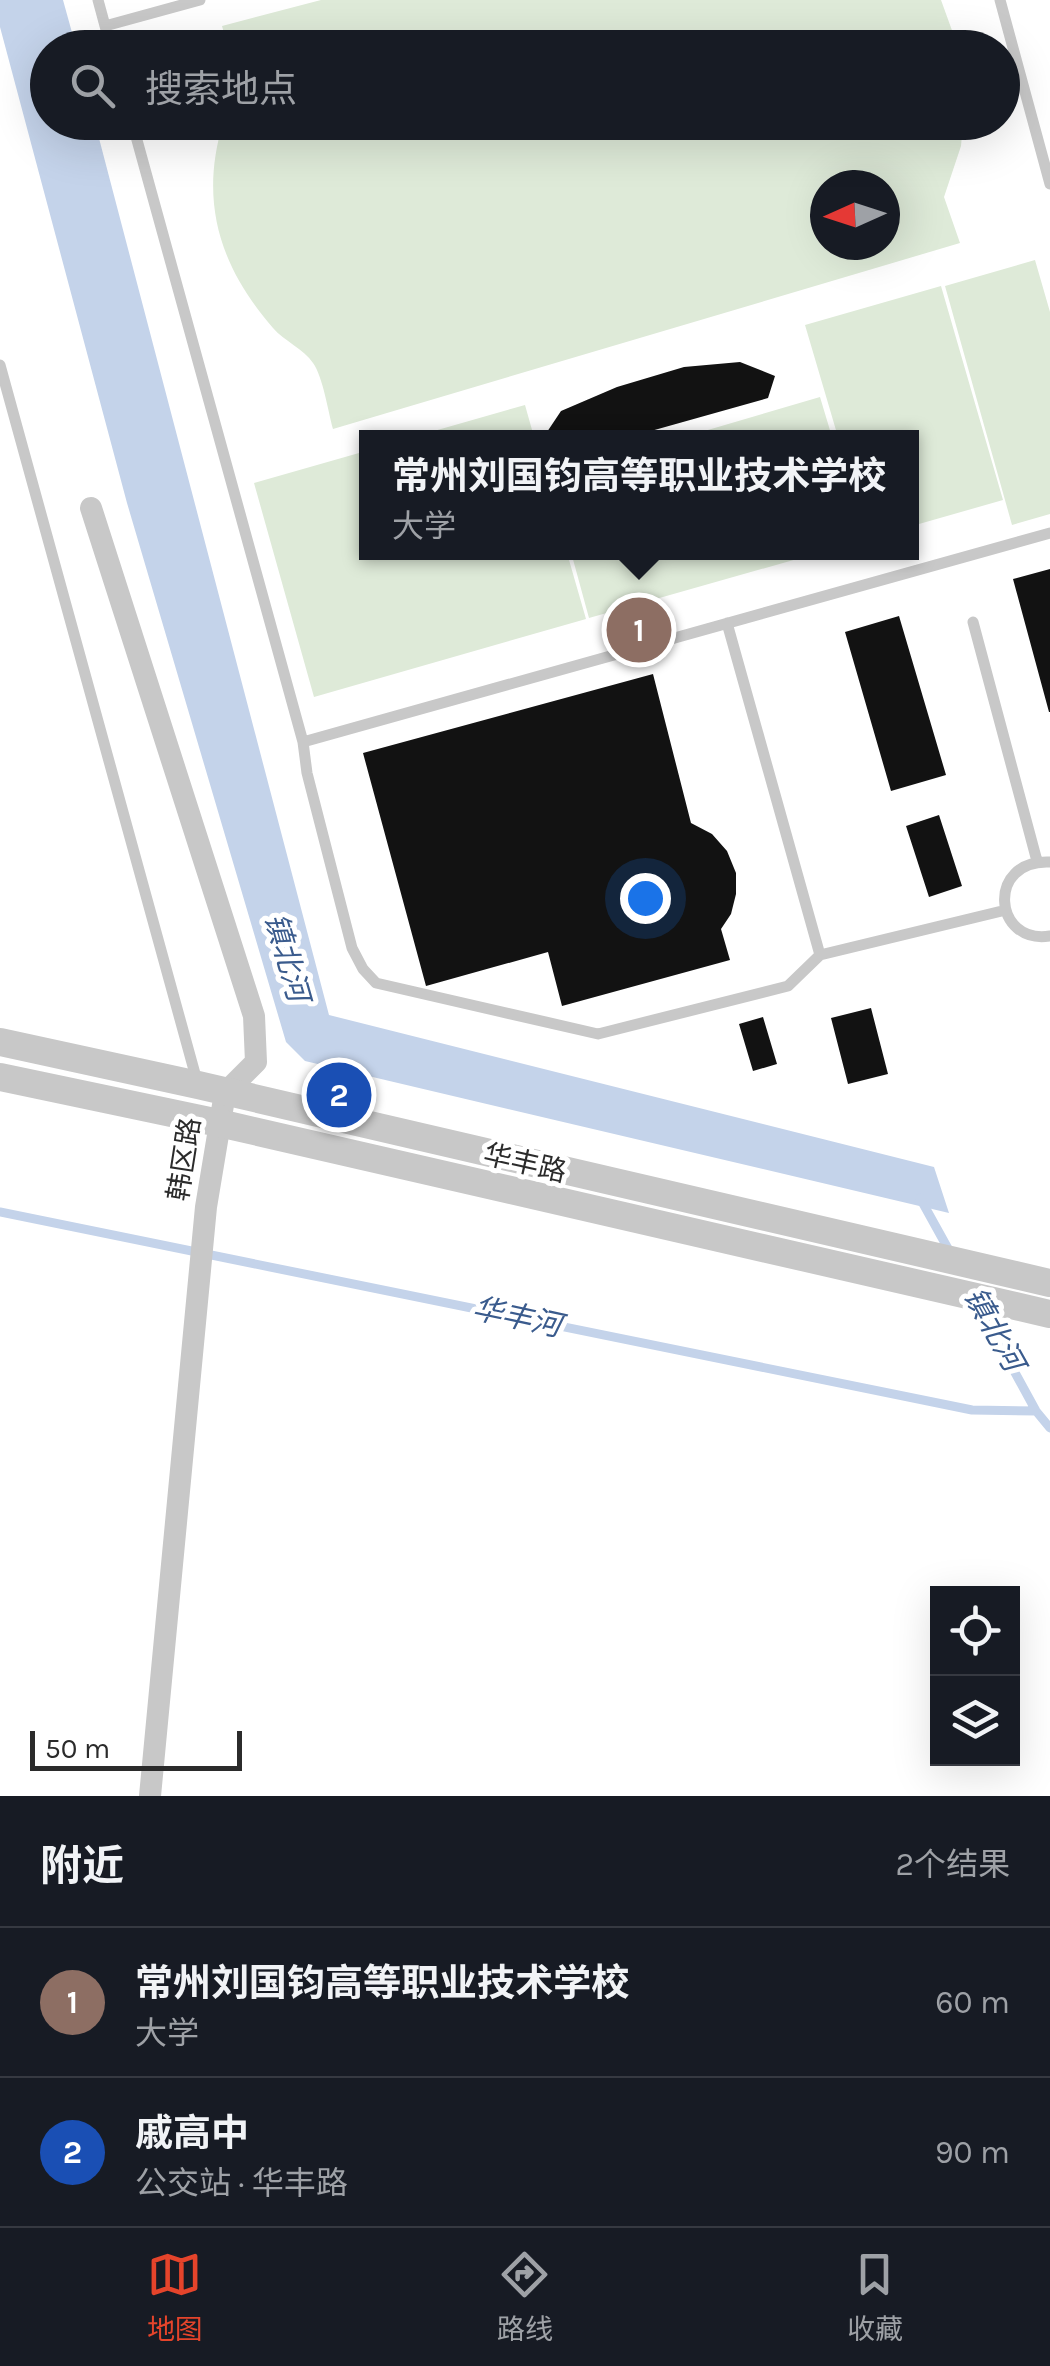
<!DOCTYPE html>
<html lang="zh">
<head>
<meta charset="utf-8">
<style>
	:root { --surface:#171b24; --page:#20242c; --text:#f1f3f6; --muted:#9ea1a6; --line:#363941; --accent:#e5442b }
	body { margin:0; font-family:Karla,"Noto Sans SC",sans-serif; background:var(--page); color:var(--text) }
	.controls { position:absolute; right:30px; bottom:30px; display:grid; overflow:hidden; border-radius:0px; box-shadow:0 10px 40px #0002 }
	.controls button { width:90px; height:90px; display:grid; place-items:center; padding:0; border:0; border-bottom:2px solid var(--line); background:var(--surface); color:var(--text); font:50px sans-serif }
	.compass { position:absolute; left:810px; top:170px; width:90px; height:90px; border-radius:50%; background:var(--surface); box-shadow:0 10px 40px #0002; rotate:267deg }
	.scale { position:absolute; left:30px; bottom:25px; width:212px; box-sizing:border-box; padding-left:10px; border:5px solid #2b2b2b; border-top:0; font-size:28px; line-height:35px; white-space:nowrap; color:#2b2b2b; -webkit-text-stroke:8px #fff; paint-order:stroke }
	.you { position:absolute; left:645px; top:898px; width:35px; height:35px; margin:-25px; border:8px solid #fff; border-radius:50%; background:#1a73e8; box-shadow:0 0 0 15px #1a73e833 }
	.badge { display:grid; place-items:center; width:65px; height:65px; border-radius:50%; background:var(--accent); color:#fff; font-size:32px; font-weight:700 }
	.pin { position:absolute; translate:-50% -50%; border:5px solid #fff; box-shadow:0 2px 10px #0006 }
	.popup { position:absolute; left:359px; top:430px; width:560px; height:130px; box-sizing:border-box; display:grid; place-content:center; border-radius:0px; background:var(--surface); filter:drop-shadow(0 2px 8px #0005); font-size:32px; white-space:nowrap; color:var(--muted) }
	.popup b { font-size:38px; color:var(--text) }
	.popup::after { content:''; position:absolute; left:50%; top:100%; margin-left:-20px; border:20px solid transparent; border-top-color:var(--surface) }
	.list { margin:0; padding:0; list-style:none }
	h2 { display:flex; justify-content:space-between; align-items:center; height:130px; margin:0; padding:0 40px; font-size:42px }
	h2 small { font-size:32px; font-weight:400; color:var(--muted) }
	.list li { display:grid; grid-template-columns:65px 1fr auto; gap:30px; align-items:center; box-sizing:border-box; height:150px; padding:0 40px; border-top:2px solid var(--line) }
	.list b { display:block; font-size:38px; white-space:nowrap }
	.list p { margin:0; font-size:32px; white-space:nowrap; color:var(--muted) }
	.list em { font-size:32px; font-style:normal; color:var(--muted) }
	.icon { flex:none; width:55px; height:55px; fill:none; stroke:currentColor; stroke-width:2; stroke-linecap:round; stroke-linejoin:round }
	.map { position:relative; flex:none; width:1050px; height:1796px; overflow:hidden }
	.search { position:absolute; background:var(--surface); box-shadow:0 10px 40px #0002; left:30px; right:30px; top:30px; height:110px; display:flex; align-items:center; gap:25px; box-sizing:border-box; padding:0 35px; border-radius:55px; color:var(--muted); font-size:38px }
	.sheet { height:430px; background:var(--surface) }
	nav { display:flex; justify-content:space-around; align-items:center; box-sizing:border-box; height:140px; border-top:2px solid var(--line); background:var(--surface); font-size:28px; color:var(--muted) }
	nav a { display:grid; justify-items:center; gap:5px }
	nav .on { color:var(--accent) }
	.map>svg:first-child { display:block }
	.green { fill:#deead8; fill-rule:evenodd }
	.water { fill:#c4d3ea }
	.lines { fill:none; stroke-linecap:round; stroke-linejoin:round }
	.stream { stroke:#c4d3ea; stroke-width:9 }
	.building { fill:#121212 }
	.service { stroke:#c8c8c8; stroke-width:11 }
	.minor { stroke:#c8c8c8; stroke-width:22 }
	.tertiary { stroke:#c8c8c8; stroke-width:28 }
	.labels { text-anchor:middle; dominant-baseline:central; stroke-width:10; stroke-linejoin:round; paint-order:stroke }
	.street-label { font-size:28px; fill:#2b2b2b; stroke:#fff }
	.water-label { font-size:30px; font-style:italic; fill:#3a5b8d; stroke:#fff }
</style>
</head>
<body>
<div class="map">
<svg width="1050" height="1796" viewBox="0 0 1050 1796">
	<rect width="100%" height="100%" fill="#fff"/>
	<path class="green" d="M321,0H941L958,47H228L222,26Z
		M223,123H963L961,146L944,197L960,243L333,429C328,411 323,377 313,363C304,349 284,341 273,328C220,267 199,202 223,123ZM825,185H885V245H825Z
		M1035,260L1050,312V514L1012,525L945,286Z
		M941,286L1003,500L912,526V438L838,437L805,325Z
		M820,397L832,437H682H684Z
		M525,405L534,437H413Z
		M366,451V552L567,553L586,619L314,697L254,483Z
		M571,552H818V553L589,618Z"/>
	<path class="water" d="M0,0H63L76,47L48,48V122L95,123L329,1015L934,1167L949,1213L305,1061L286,1042L127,503L0,27Z"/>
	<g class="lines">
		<path class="stream" d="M920,1198L951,1254
			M0,1212L972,1410L1036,1411
			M977,1303L1036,1411L1050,1428"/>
	</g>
	<path class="building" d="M740,362L775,376L768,398L626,438H543L561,411L617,387L684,367Z
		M1050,569V712H1049L1013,579Z
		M899,616L946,775L891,791L845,632Z
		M653,674L691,823L712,834L727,851L736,873V894L731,914L721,929L730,960L562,1006L548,952L426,986L363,753Z
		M939,815L962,886L929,897L906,826Z
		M871,1008L888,1074L848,1084L831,1018Z
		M763,1017L777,1064L753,1071L739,1024Z"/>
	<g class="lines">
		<path class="service" d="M98,0L111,48
			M1000,0L1050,184
			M105,26L200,0
			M132,122L303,742L307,773L352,948L363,969L376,983L598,1034L788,986L820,955L1006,910
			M0,365L197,1081
			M973,622L1037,861
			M727,623L820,955
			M303,742L1050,533
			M1050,862C986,859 993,945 1050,936"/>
		<path class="minor" d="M91,508L254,1016L256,1062L225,1093L206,1207L150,1796"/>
		<path class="tertiary" d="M0,1042L198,1085L1050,1283
			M0,1077L219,1123L1050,1314"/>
	</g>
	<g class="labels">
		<g class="street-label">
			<text transform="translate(184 1159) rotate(-81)">韩区路</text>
			<text transform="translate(525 1163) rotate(13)">华丰路</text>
		</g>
		<g class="water-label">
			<text transform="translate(287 957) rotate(74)">镇北河</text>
			<text transform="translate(517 1317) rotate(12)">华丰河</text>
			<text transform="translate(994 1329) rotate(61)">镇北河</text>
		</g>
	</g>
</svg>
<div class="controls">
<button><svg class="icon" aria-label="locate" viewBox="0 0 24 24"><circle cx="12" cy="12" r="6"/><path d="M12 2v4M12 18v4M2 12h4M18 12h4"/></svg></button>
<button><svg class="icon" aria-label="layers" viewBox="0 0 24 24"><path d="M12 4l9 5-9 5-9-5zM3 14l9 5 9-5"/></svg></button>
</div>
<svg class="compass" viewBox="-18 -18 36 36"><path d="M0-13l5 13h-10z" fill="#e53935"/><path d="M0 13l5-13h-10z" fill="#9ea1a6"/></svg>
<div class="scale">50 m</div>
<div class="you"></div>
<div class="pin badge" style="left:639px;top:630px;background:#8d6e63">1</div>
<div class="popup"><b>常州刘国钧高等职业技术学校</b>大学</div>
<div class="pin badge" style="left:339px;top:1095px;background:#1a4fb4">2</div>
<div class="search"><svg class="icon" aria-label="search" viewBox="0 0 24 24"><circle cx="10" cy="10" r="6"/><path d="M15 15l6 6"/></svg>搜索地点</div>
</div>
<section class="sheet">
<h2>附近<small>2个结果</small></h2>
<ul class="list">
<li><span class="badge" style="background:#8d6e63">1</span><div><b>常州刘国钧高等职业技术学校</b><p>大学</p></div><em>60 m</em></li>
<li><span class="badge" style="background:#1a4fb4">2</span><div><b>戚高中</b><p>公交站 · 华丰路</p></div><em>90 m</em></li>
</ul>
</section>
<nav>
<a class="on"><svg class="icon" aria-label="map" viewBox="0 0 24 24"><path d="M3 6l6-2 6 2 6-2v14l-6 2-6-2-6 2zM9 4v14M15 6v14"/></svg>地图</a>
<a><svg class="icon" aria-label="directions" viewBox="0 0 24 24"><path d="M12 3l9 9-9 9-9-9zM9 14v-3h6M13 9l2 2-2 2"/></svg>路线</a>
<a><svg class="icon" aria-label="saved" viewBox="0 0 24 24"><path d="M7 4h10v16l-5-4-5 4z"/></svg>收藏</a>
</nav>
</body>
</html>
